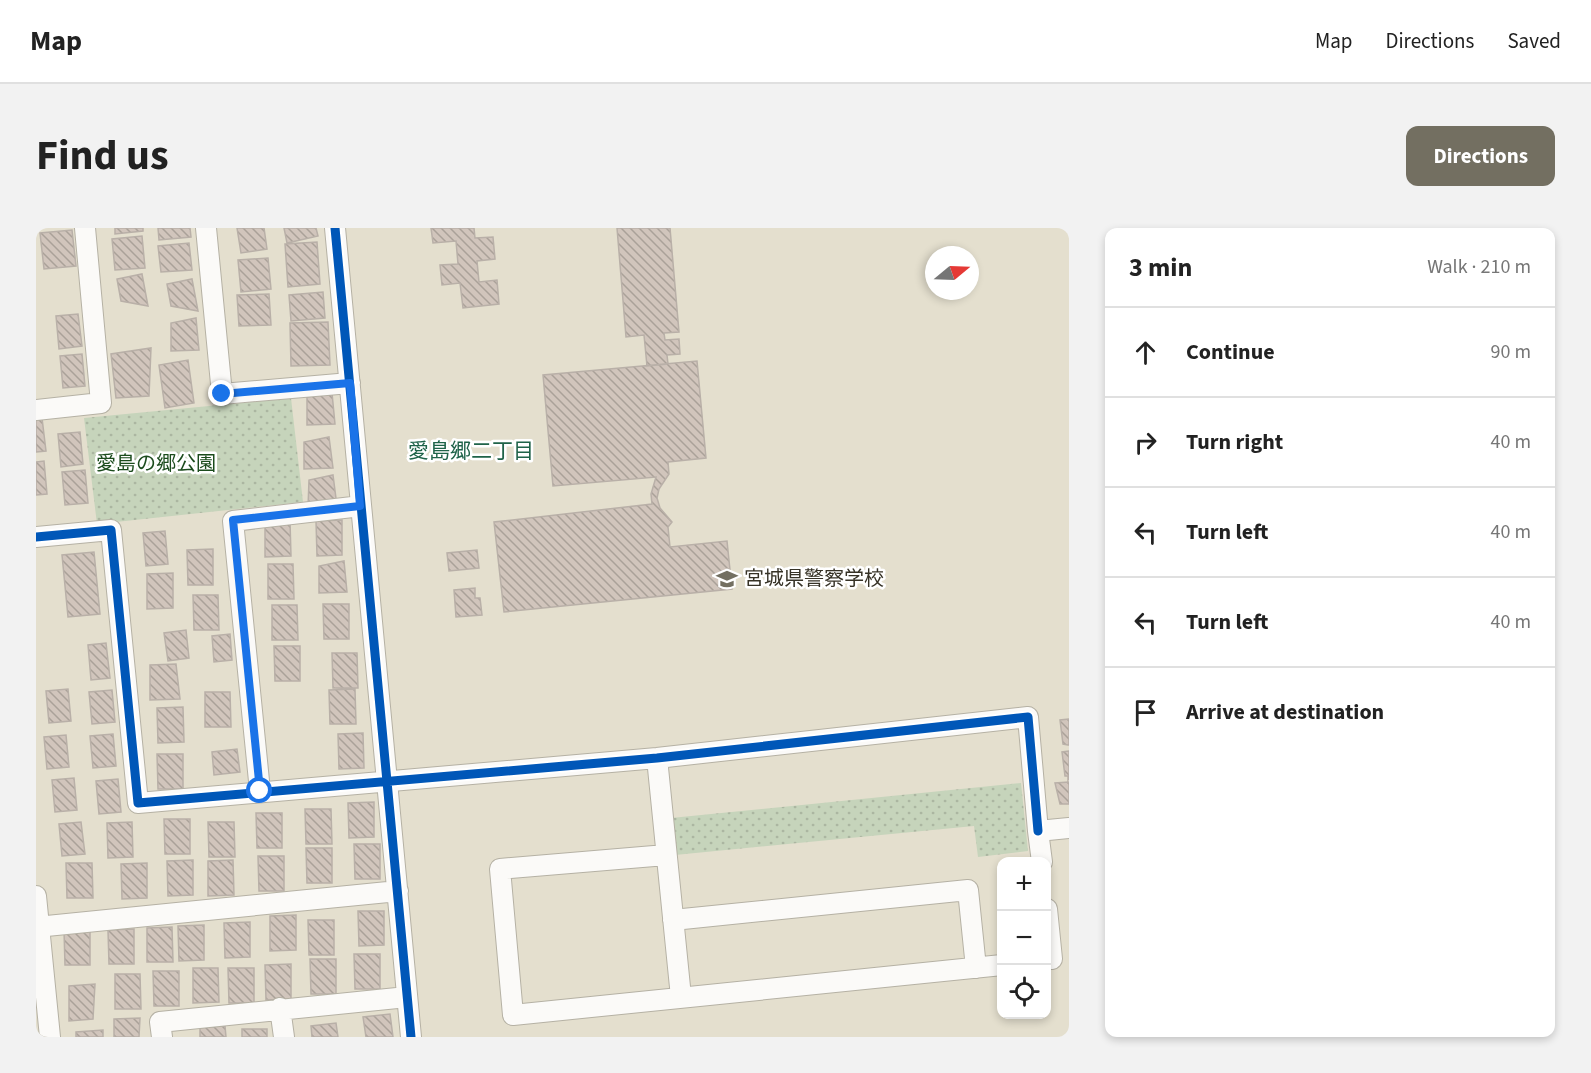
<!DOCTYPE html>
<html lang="en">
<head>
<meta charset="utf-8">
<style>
	:root { --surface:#fff; --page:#f2f2f2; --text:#222; --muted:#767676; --line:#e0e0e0; --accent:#736f61 }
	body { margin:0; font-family:"Source Sans 3","Noto Sans JP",sans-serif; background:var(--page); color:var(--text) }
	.controls { position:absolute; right:18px; bottom:18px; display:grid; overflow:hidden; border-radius:12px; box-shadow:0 3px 9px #0003 }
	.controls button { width:54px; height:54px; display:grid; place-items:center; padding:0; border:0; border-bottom:2px solid var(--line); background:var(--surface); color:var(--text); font:30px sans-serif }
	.compass { position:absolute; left:889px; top:18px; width:54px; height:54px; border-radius:50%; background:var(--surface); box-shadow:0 3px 9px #0003; rotate:71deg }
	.stop { position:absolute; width:18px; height:18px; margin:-14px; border:4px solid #1a73e8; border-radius:50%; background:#fff }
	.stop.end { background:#1a73e8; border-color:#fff; box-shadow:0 2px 6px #0008 }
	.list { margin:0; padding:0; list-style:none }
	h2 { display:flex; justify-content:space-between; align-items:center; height:78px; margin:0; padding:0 24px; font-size:26px }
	h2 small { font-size:20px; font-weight:400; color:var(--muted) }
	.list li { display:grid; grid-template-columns:39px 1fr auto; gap:18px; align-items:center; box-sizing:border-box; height:90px; padding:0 24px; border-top:2px solid var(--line) }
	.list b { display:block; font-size:22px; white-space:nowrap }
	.list em { font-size:20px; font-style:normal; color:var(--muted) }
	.icon { flex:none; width:33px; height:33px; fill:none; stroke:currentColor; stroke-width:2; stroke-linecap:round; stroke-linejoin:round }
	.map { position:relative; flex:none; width:1033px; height:809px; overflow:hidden; border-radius:12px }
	header { display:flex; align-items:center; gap:36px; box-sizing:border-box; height:84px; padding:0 30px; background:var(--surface); border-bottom:2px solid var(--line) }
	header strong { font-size:28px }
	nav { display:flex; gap:33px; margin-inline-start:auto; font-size:21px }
	.intro { display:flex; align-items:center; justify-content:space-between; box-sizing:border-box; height:144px; padding:0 36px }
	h1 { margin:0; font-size:42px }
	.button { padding:15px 27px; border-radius:12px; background:var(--accent); color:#fff; font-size:21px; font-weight:700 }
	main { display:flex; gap:36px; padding:0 36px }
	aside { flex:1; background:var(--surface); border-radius:12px; box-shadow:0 3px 9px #0003 }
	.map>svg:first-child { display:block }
	.park { fill:url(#park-dots) }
	.building { fill:url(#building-back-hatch); stroke:#b9b0a8; stroke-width:1.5 }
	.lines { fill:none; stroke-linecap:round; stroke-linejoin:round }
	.street-casing { stroke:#b5b1a4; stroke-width:22 }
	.street { stroke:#fbfaf8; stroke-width:20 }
	.cycleway-casing { stroke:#fff; stroke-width:13 }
	.cycleway { stroke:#0057b8; stroke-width:9 }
	.route { stroke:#1a73e8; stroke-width:8 }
	.labels { text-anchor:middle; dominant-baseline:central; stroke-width:5; stroke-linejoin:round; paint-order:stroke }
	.park-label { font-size:20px; fill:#1b4b1c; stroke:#fff }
	.poi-label { font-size:20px; fill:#363226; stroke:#fff; text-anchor:start }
	.neighbourhood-label { font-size:21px; fill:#1f6349; stroke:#fff }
</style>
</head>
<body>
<header>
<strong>Map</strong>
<nav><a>Map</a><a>Directions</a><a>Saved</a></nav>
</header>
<div class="intro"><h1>Find us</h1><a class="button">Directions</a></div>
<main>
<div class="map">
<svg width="1033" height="809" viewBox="0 0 1033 809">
	<defs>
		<pattern id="park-dots" width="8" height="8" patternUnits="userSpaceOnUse" patternTransform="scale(1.5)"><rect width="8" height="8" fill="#c6d4bb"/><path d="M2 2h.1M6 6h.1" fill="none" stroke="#abb6a1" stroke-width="1.8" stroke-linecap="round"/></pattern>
		<pattern id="building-back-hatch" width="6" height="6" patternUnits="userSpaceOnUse" patternTransform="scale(1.5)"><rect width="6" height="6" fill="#d1c5bc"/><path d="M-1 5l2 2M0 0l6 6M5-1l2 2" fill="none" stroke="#aaa199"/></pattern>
	</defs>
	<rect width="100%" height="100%" fill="#e4dfce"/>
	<path class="park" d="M255,170L267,274L61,296L48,190Z
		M985,555L992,623L942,629L938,598L639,627L635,590Z"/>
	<path class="building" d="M79,0H107V3L79,6Z
		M122,0H154L155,9L123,12Z
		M201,0H228L231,21L205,25Z
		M248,0H280L282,8L251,15Z
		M395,0H438L439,10L457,9L459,31L441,33L443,54L461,52L463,76L427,80L424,55L406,57L404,37L422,36L420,13L397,15Z
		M581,0H634L643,104L628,105L629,112L643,111L644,126L631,127L632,136L611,138L608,107L590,109Z
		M36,2L40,38L8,41L4,5Z
		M106,8L109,40L79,42L76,11Z
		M281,14L284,56L252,59L249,16Z
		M153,15L156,42L125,44L122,18Z
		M232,30L235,61L205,64L202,32Z
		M106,46L112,78L85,73L81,51Z
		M156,51L162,83L135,78L131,56Z
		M287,64L289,90L255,93L253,67Z
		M233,66L235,97L203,98L201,67Z
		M42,86L46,118L23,121L20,88Z
		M160,90L163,122L135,123V95Z
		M292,94L294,137L255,138L254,95Z
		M115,120L113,168L80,170L75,126Z
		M46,126L49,158L27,160L24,128Z
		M152,132L158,175L129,180L123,137Z
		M661,133L670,230L632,234L633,246L623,261L621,270L624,280L636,294L632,299L634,319L691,313L696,361L468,384L458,294L616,276L615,266L620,249L517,258L507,147Z
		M296,165L299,196L271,197V169Z
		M6,190L10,223L0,224V191Z
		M44,204L47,236L25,239L22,206Z
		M293,209L297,240L268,241V214Z
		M8,233L11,266L0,267V234Z
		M49,242L52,275L29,277L26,244Z
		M297,247L301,278L272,280L273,252Z
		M306,292V327L281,328L280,293Z
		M229,293H254L255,328L229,329Z
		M129,303L132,336L110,338L107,305Z
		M177,321V357H152L151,322Z
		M441,322L443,340L413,343L411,325Z
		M58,324L64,386L32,389L26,327Z
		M308,333L311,364L283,365V338Z
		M232,336H257L258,371H232Z
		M137,345V380L111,381V346Z
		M439,360V370H444L446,387L420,389L418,362Z
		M157,367H182L183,402H158Z
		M287,376H313V411H288Z
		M236,377H261L262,412H236Z
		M150,402L153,430L132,433L128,405Z
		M194,406L196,432L178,434L176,408Z
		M70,415L74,450L55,452L52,417Z
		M238,418H264V453H239Z
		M296,425H321L322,460H297Z
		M140,436L144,471L114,472V437Z
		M32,461L35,493L13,495L10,463Z
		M319,461L320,496H294L293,462Z
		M76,462L79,494L56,496L53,464Z
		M169,464H194L195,499H169Z
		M147,479L148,514L122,515L121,480Z
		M1033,491V517H1032L1027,516L1024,492Z
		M327,505L328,540L303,541L302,506Z
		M77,506L80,538L57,540L54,508Z
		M30,507L33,539L11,541L8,509Z
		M201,521L204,544L178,547L176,524Z
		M1033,523V551L1032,552V548H1029L1026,524Z
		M121,526H147V561H122Z
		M38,550L41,582L19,584L16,552Z
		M82,551L85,584L63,586L60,553Z
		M1033,554V576H1024L1019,555Z
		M338,574V609L313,610L312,575Z
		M269,581H295L296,616H270Z
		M220,585H246V620H221Z
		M128,591H154V626H129Z
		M45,594L49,626L26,628L23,596Z
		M96,594L97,629L72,630L71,595Z
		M172,594H198L199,629H173Z
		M318,616H344V651H319Z
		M270,620H296V655H271Z
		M222,628H248V663H223Z
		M157,632V667L132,668L131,633Z
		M197,632L198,667L172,668V633Z
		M30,635H56L57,670H31Z
		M111,635V670L86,671L85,636Z
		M322,683H348V717L323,718Z
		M260,687V722L234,723V688Z
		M272,692H298V727H273Z
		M214,694V729L189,730L188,695Z
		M168,697V732L143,733L142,698Z
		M136,699L137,734H111V700Z
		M98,701V736H73L72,702Z
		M28,702H54V737H29Z
		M318,726H344V761H319Z
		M274,731H300V766H275Z
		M255,736V771L230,772L229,737Z
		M157,740H182L183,774L157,775Z
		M192,740H218V775H193Z
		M117,743H143V778H118Z
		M79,746H104L105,781H79Z
		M59,756L57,791L33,793V758Z
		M354,786L357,809H330L327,789Z
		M104,790L103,809H78V791Z
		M300,795L302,809H276L275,798Z
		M189,798L190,809H164V799Z
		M206,801H231V809H206Z
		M67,802V809H40V804Z"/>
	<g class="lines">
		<defs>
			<path id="street" d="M170,0L186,166L314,155
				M299,0L375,809
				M0,182L65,175L49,0
				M0,309L75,302L102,575L621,530L992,489L1002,603
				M621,530L645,769
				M224,563L197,293L325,278
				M630,627L464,641L477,787L966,737
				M1006,634L1002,603L1033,600
				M0,668L14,809
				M1011,681L1016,731H1011
				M637,692L932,662L940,740
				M0,699L362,663
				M244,780L248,809
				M126,809L124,794L371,769"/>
		</defs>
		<use href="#street" class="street-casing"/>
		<use href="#street" class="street"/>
		<defs>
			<path id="cycleway" d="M299,0L375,809
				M0,309L75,302L102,575L621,530L992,489L1002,603"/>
		</defs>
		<use href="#cycleway" class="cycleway-casing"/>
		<use href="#cycleway" class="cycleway"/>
	</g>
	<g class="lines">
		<path class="route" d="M186,166L314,155L324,278L197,292L224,563"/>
	</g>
	<defs>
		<symbol id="school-bare" viewBox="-9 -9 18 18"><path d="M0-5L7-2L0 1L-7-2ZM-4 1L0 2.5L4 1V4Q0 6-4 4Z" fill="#736f61" stroke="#fff" stroke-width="2.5" paint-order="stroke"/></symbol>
	</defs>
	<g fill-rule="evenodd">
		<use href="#school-bare" x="676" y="336" width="30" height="30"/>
	</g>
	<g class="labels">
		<g class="park-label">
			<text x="120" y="236">愛島の郷公園</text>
		</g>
		<g class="poi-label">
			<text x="708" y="351">宮城県警察学校</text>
		</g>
		<g class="neighbourhood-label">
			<text x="435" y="223">愛島郷二丁目</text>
		</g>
	</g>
</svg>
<div class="controls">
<button>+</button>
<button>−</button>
<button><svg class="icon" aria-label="locate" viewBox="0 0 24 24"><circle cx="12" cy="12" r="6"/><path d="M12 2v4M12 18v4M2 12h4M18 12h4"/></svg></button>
</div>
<svg class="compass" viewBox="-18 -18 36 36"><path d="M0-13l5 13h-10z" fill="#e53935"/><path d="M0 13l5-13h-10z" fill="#767676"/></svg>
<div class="stop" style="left:224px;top:563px"></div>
<div class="stop end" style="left:186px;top:166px"></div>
</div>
<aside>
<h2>3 min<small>Walk · 210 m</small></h2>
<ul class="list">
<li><svg class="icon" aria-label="ahead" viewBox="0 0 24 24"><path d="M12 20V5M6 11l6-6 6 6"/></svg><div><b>Continue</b></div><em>90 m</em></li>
<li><svg class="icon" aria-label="right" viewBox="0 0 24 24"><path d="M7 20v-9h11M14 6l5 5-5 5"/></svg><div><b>Turn right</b></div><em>40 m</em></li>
<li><svg class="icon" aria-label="left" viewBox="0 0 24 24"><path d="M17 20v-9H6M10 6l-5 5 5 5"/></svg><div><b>Turn left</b></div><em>40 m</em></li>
<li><svg class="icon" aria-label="left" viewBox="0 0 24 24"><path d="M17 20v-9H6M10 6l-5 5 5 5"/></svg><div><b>Turn left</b></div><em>40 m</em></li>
<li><svg class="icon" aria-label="arrive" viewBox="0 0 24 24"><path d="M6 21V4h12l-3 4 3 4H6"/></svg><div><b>Arrive at destination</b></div></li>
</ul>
</aside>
</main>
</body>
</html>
